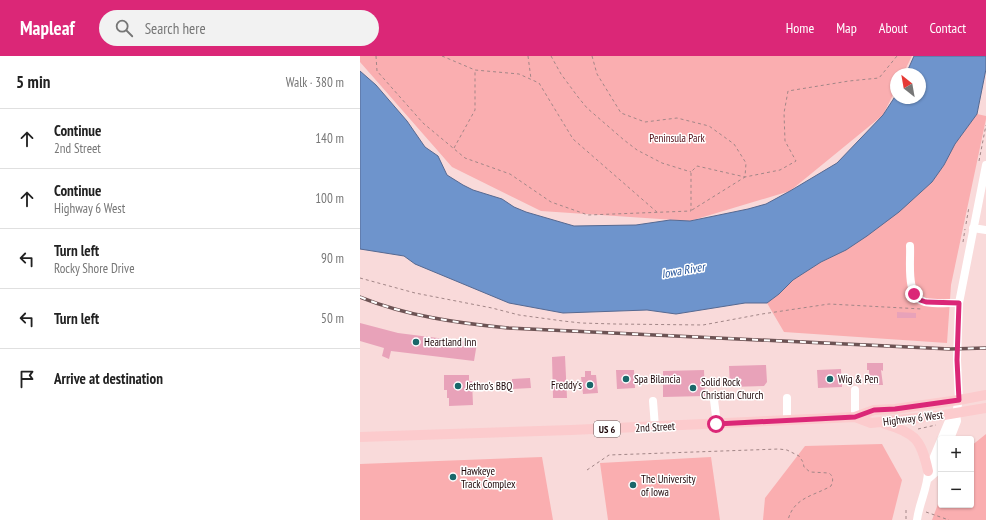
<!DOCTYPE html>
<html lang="en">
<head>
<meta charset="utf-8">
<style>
	:root { --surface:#fff; --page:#f2f2f2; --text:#222; --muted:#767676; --line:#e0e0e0; --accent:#db2777 }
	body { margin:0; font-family:"PT Sans Narrow",sans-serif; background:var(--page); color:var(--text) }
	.controls { position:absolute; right:12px; bottom:12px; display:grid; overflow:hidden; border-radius:4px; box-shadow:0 1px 3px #0004 }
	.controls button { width:36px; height:36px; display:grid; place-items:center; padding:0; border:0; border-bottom:1px solid var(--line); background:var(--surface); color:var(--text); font:20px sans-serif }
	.compass { position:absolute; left:530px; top:12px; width:36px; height:36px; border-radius:50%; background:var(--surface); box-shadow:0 1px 3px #0004; rotate:329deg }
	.stop { position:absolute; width:12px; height:12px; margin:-9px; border:3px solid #db2777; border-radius:50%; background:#fff }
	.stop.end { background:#db2777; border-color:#fff; box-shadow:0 1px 4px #0008 }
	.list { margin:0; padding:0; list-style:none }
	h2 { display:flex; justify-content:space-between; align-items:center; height:52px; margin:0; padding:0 16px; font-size:17px }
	h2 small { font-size:13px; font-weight:400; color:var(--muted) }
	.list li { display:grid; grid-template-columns:26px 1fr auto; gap:12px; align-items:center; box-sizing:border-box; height:60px; padding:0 16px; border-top:1px solid var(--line) }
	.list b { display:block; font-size:15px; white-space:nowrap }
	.list p { margin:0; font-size:13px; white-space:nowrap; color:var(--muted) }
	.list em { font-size:13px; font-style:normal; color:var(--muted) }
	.icon { flex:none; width:22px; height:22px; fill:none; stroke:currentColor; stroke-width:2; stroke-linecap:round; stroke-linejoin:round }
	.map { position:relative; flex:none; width:626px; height:464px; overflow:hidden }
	header { display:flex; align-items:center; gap:24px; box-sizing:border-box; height:56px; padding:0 20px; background:var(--accent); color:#fff }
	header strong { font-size:19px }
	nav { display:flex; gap:22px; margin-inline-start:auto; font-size:14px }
	.search { width:280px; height:36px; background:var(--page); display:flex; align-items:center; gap:10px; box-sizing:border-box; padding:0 14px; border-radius:22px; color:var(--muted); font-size:15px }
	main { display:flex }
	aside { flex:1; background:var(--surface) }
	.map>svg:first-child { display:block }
	.green { fill:#faaeb0 }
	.water { fill:#6e94cc; stroke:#566991 }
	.building { fill:#e8a2b9 }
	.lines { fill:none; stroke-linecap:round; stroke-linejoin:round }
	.path { stroke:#a28687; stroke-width:1; stroke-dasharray:3 3; stroke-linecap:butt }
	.minor { stroke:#fff; stroke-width:8 }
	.major { stroke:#fccbcd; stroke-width:10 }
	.rail-casing { stroke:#6d5354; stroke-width:3.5 }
	.rail { stroke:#fff; stroke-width:2; stroke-dasharray:6; stroke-linecap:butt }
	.route { stroke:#db2777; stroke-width:5 }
	.poi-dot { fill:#19676a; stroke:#fff; stroke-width:1.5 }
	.labels { text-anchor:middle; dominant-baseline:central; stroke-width:3; stroke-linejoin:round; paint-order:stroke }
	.shield { fill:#fff; stroke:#615051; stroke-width:1 }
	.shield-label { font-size:10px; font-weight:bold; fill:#1d0507 }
	.park-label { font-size:11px; fill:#530f18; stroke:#fff }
	.poi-label { font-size:11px; fill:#1d0507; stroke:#fff; text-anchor:start }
	.street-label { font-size:11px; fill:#1d0507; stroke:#fff }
	.water-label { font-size:12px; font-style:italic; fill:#25549a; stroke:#fff }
</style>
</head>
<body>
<header>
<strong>Mapleaf</strong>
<div class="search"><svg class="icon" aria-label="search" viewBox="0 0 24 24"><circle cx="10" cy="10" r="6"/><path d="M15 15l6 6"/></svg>Search here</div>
<nav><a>Home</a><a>Map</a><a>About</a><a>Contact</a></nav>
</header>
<main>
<aside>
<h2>5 min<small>Walk · 380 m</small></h2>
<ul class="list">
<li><svg class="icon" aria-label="ahead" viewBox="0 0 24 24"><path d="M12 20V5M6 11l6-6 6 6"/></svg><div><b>Continue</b><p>2nd Street</p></div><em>140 m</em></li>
<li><svg class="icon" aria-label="ahead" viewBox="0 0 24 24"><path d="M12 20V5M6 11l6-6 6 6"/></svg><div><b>Continue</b><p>Highway 6 West</p></div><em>100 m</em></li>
<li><svg class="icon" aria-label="left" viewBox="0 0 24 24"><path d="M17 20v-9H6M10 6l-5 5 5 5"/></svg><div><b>Turn left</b><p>Rocky Shore Drive</p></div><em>90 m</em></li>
<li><svg class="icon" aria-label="left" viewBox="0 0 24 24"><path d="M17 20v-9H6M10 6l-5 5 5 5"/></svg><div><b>Turn left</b></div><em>50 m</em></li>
<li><svg class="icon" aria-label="arrive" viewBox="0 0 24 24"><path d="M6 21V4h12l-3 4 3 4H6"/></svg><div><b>Arrive at destination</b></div></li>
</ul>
</aside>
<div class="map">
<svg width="626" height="464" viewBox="0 0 626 464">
	<rect width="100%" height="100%" fill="#f9dada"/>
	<path class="green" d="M0,0H552L543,18H536V33L523,59L430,135L330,165L181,155L92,111L0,6Z
		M617,58L626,60V63L591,229L587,287L424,276L407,247L419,238L433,224L461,206L486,194L507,180L556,141L572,126L584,109L595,88Z
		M626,378V464H572L581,440V449H611V390Z
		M522,388L542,424L532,464H403L405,442L445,390Z
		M182,401L193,464H0V408Z
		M351,401L360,464H248L240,407Z"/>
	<path class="water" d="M554,0H626V13L617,58L595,88L584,109L572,126L539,156L507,180L486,194L461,206L433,224L419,238L407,247H385L316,258L287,254L203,257L149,247L55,208L44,200L0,193V15L16,29L47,65L65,91L78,100L87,119L103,129L113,134L142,143L154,151L166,156L214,170L276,169L310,164L330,165L388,153L406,148L430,135L477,107L523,59L536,39V42H560V18H546Z"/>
	<path class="building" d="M537,256L556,257V262H537Z
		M0,267L38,277L117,287L114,305L31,295L29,303L22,300L24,292L0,285Z
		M205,300L207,342H193L192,301Z
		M507,307H523V315L521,314L523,329H510L509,314H507Z
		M406,309L407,326L404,330L370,331L369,310Z
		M481,313L482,331L458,332L457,314Z
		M256,314H274L275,332L257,333Z
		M344,314L345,340L303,341V315Z
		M225,315H231V319H236L238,337L223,338L221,321H225Z
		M84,319H109V325H112L113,349L89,350V342H87V334H84Z
		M170,322L171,332L152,333V323Z"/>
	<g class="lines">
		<path class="path" d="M16,0L17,15L63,67L105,102L150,118L191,146L228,159L331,155V116L337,110L385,121L420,114L436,105L425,85L424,57L428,35L489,25L519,22L537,0
			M82,0L115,14L159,18L179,27L213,83L298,157
			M168,0L171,23
			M191,0L201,18L218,41L227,52L264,84L277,94L302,107L331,116
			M232,0L237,18L261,57L285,66L317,62L349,70L374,88L386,107L385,121L332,154
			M94,92L115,54V15
			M619,105L626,69
			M606,168L609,151
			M603,186L605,173
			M0,222L55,237L132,252L159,259L203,265L221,267L255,268L343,269L402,258L469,248L562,253
			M558,373L576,369
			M227,414L249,399L419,393L427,394L439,400L443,406L444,411L450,416L469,417C474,421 473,425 471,430C454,440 434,441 428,464
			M546,454V464
			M566,456L589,464"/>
		<path class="minor" d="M613,172L626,174
			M550,190C551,206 545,241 565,246C575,248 588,247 599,247
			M427,342V365
			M354,344L357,368
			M293,345L295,371
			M495,361V334
			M590,383L597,365L596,357L599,344L597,304L599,247L626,109
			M568,423L576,416L581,404
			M557,464C559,447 568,432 568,415L588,367L596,357"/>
		<path class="major" d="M495,361L511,367L584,359L626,352
			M525,368C556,377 561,384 568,415
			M0,381L211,374L495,361L514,354L535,353L599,344L626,339"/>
		<defs>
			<path id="rail" d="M0,241C47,260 97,267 148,272L590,293L626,292"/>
		</defs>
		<use href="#rail" class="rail-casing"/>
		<use href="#rail" class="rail"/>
	</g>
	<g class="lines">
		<path class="route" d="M356,368L495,361L514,354L535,353L599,344L597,304L599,247L566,246L560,244L554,238"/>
	</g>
	<g class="poi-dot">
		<circle cx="56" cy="286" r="4"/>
		<circle cx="266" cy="323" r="4"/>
		<circle cx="470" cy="323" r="4"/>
		<circle cx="230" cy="329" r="4"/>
		<circle cx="98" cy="330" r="4"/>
		<circle cx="333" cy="332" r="4"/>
		<circle cx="93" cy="421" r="4"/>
		<circle cx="273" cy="429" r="4"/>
	</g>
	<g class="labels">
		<rect class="shield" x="234" y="365" width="26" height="16" rx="3"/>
		<g class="shield-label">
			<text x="247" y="373">US 6</text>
		</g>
		<g class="park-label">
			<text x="317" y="82">Peninsula Park</text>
		</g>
		<g class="poi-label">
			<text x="64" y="286">Heartland Inn</text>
			<text x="274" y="323">Spa Bilancia</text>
			<text x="478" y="323">Wig &amp; Pen</text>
			<text x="341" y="326">Solid Rock<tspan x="341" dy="13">Christian Church</tspan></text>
			<text x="222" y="329" text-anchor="end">Freddy's</text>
			<text x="106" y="330">Jethro's BBQ</text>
			<text x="101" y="415">Hawkeye<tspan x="101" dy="13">Track Complex</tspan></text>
			<text x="281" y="423">The University<tspan x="281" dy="13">of Iowa</tspan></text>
		</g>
		<g class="street-label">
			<text transform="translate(553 362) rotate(-7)">Highway 6 West</text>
			<text transform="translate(295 371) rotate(-3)">2nd Street</text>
		</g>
		<g class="water-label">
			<text transform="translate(323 214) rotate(-10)">Iowa River</text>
		</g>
	</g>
</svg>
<div class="controls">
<button>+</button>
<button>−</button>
</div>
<svg class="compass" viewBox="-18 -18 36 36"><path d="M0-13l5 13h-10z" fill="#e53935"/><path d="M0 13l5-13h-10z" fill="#767676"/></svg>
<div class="stop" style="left:356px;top:368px"></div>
<div class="stop end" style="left:554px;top:238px"></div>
</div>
</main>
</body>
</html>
